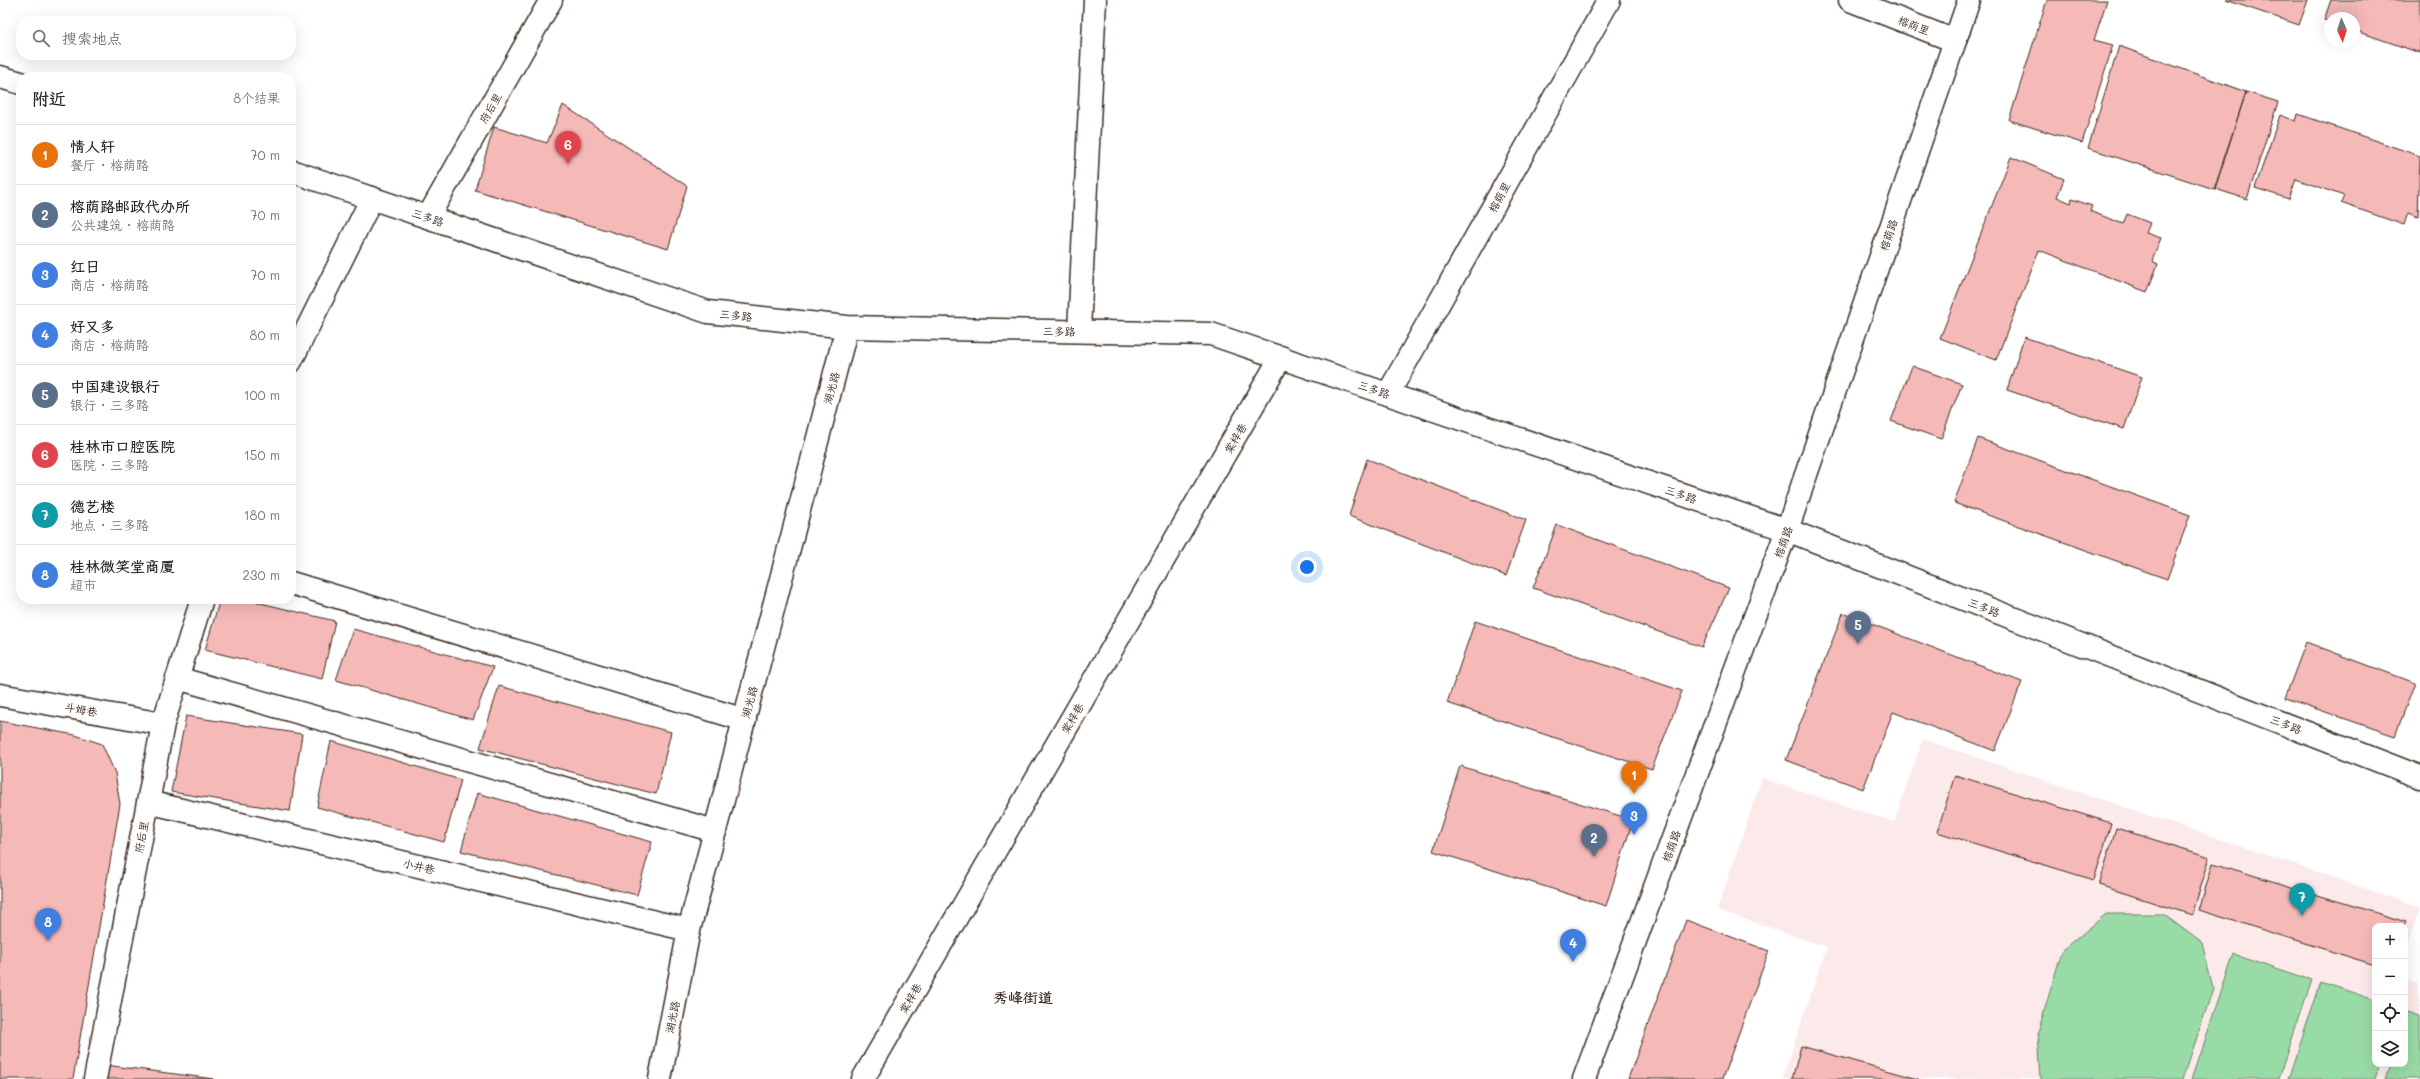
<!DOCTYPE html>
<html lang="zh">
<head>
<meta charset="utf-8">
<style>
	:root { --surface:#fff; --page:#f2f2f2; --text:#222; --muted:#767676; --line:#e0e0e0; --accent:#b45309 }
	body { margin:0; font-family:Mali,"LXGW WenKai TC",sans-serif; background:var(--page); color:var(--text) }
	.controls { position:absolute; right:12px; bottom:12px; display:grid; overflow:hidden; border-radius:8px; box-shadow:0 4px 16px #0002 }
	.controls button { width:36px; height:36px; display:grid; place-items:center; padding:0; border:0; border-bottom:1px solid var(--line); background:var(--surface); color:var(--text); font:20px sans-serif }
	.compass { position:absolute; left:2324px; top:12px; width:36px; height:36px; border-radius:50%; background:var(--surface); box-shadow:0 4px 16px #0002; rotate:177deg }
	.you { position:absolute; left:1307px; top:567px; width:14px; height:14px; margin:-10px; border:3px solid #fff; border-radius:50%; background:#1a73e8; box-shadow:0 0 0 6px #1a73e833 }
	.badge { display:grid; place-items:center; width:26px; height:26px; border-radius:50%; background:var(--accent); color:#fff; font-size:13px; font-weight:700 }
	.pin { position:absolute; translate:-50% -33px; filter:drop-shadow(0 1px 2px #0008) }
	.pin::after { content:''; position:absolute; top:21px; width:14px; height:12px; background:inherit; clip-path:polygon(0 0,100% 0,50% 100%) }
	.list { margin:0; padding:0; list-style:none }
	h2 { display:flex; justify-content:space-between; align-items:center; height:52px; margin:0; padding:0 16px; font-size:17px }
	h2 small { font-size:13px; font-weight:400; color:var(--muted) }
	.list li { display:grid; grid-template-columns:26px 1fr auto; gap:12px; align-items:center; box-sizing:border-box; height:60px; padding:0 16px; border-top:1px solid var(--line) }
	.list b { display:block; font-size:15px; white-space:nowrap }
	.list p { margin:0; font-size:13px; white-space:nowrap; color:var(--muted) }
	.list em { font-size:13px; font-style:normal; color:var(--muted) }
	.icon { flex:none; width:22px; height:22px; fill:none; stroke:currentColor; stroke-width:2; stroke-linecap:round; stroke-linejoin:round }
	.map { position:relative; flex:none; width:2420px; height:1079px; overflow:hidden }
	.search { position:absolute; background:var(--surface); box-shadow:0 4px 16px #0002; left:16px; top:16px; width:280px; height:44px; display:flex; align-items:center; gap:10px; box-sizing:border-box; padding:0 14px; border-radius:16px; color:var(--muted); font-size:15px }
	.panel { position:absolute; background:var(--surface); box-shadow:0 4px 16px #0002; left:16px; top:72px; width:280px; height:532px; border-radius:16px }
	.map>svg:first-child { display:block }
	.built { fill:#fceaea }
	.green { fill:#99dba6; stroke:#6a8262 }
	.building { fill:#f5b9b8; stroke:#3b2a1e }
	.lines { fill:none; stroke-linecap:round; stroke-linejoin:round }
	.service-casing { stroke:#3b2a1e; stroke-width:25 }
	.tertiary-casing { stroke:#3b2a1e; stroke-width:25 }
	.service { stroke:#fff; stroke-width:22 }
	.tertiary { stroke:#fff; stroke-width:22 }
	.labels { text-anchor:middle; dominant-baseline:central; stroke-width:3; stroke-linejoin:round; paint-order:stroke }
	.street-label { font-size:11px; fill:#3b2a1e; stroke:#fff }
	.district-label { font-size:15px; font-weight:bold; fill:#3b2a1e; stroke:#fff }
</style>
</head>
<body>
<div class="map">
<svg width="2420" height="1079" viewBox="0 0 2420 1079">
	<rect width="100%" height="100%" fill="#fff"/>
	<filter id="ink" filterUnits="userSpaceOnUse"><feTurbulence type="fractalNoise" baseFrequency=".025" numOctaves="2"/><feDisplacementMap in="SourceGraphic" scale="8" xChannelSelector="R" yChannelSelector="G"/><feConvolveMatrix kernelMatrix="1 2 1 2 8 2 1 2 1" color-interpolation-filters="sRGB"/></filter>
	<g filter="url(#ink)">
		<path class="built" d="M1923,739L2420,907L2405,951V926H2375V1064H2405V979L2420,984V1079H1782L1827,947L1717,910L1762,778L1894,822Z"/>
		<path class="green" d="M2106,914H2163L2202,943L2213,989L2183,1079H2041L2038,1032L2062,951Z
			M2234,954L2312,980L2279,1079H2192Z
			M2321,982L2375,1000V1064H2380L2375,1079H2289Z
			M2408,1010L2420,1014V1079H2385L2390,1064H2405V1020Z"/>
		<path class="building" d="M2047,0H2107L2094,40L2113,45L2082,143L2009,120Z
			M2226,0H2308L2299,25Z
			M2331,0H2420V53L2354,30V18H2330V22L2324,20Z
			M2119,46L2246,92L2214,189L2088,148Z
			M2246,92L2278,102L2247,199L2215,189Z
			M563,105L687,186L668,249L475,190L494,127L547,143Z
			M2298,114L2420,156L2418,217L2408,213L2404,225L2341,203L2344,196L2296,179L2289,199L2255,188L2280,115L2296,121Z
			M2011,157L2064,179L2057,197L2071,203L2072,199L2092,206L2090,211L2123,224L2127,214L2150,223L2146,233L2161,238L2152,261L2158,264L2147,292L2039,250L1996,360L1940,338Z
			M2024,337L2142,377L2124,429L2007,390Z
			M1912,366L1962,384L1941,439L1891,421Z
			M1978,438L2190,515L2167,579L1954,503Z
			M1367,459L1526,520L1506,576L1349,516Z
			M1557,525L1729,588L1702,647L1533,588Z
			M220,599H244L335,621L322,679L205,650Z
			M1843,613L2022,682L1995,751L1893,712L1863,789L1786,760Z
			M1475,621L1682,691L1652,769L1447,703Z
			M353,629L493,667L473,720L336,680Z
			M2306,642L2415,683L2395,736L2285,698Z
			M499,686L671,732L656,794L480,748Z
			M186,716L302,734L290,811L171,792Z
			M0,721L75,735L102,744L115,773L120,804L73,1079H0Z
			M331,741L461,780L444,842L317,807Z
			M1460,766L1633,820L1606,906L1433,851Z
			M1955,775L2111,823L2094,880L1937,832Z
			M477,793L652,842L637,895L461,851Z
			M2116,828L2210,857L2192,915L2099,885Z
			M2213,863L2406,922L2404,926H2375V965L2199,910Z
			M1686,920L1769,951L1722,1079H1628Z
			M1801,1046L1918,1079H1792Z
			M105,1065L214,1079H103Z"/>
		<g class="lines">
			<defs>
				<path id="service" d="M1850,0L1955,41
					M428,217L551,0
					M1079,331L1095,0
					M291,361L372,198
					M1388,394L1609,0
					M291,583L745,720
					M177,678L715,831
					M0,695L163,724
					M148,802L689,930
					M95,1079L163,724L202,599
					M863,1079L1281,357"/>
				<path id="tertiary" d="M0,77L21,83
					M291,171L708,312L847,327L1211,334L1787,530L2420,777
					M660,1079L689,930L847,327
					M1584,1079L1787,530L1969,0"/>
			</defs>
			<use href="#service" class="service-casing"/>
			<use href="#tertiary" class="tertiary-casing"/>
			<use href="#service" class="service"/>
			<use href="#tertiary" class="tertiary"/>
		</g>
	</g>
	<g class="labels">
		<g class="street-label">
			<text transform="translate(1914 25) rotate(21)">榕荫里</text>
			<text transform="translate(490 108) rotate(-60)">府后里</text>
			<text transform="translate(1499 197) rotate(-61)">榕荫里</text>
			<text transform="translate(428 217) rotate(19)">三多路</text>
			<text transform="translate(1888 235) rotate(-71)">榕荫路</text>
			<text transform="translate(736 315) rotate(6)">三多路</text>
			<text transform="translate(1059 331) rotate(1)">三多路</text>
			<text transform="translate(831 388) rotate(-75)">湖光路</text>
			<text transform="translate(1374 389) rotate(19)">三多路</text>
			<text transform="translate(1235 438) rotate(-60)">棠梓巷</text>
			<text transform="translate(1681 494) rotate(19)">三多路</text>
			<text transform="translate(1783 542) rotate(-70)">榕荫路</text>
			<text transform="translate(1984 607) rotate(21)">三多路</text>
			<text transform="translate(749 702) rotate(-75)">湖光路</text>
			<text transform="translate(81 709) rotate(10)">斗姆巷</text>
			<text transform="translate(1072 718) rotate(-60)">棠梓巷</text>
			<text transform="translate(2286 724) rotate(21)">三多路</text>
			<text transform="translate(141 837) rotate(-79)">府后里</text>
			<text transform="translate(1671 846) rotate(-70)">榕荫路</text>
			<text transform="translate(419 866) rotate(13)">小井巷</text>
			<text transform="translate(910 998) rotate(-60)">棠梓巷</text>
			<text transform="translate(672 1017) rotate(-79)">湖光路</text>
		</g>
		<g class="district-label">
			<text x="1023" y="997">秀峰街道</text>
		</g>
	</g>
</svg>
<div class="controls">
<button>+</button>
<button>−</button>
<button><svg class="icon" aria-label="locate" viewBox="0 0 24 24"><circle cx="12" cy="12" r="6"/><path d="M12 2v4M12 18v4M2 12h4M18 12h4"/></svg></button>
<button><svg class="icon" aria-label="layers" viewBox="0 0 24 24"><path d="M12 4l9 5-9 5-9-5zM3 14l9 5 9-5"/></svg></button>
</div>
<svg class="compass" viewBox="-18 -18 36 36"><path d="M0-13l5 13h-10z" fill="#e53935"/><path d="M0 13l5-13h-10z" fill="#767676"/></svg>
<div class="you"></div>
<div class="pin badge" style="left:1634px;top:794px;background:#e8710a">1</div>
<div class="pin badge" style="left:1594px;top:857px;background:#5c6f8a">2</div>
<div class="pin badge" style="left:1634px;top:835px;background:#3f7fe0">3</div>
<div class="pin badge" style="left:1573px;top:962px;background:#3f7fe0">4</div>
<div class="pin badge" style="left:1858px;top:644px;background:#5c6f8a">5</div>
<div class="pin badge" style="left:568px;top:164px;background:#e0444e">6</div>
<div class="pin badge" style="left:2302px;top:916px;background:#0f9aa8">7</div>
<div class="pin badge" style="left:48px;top:941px;background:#3f7fe0">8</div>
<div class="search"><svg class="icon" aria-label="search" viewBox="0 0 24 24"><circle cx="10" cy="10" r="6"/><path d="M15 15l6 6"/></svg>搜索地点</div>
<section class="panel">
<h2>附近<small>8个结果</small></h2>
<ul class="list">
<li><span class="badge" style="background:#e8710a">1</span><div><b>情人轩</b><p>餐厅 · 榕荫路</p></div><em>70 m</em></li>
<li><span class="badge" style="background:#5c6f8a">2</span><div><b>榕荫路邮政代办所</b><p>公共建筑 · 榕荫路</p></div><em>70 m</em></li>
<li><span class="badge" style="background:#3f7fe0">3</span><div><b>红日</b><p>商店 · 榕荫路</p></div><em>70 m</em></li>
<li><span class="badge" style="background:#3f7fe0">4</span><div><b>好又多</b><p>商店 · 榕荫路</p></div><em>80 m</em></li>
<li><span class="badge" style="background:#5c6f8a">5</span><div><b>中国建设银行</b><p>银行 · 三多路</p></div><em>100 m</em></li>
<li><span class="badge" style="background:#e0444e">6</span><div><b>桂林市口腔医院</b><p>医院 · 三多路</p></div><em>150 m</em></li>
<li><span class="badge" style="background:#0f9aa8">7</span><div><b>德艺楼</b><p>地点 · 三多路</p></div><em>180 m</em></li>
<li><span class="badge" style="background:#3f7fe0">8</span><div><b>桂林微笑堂商厦</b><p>超市</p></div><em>230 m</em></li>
</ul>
</section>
</div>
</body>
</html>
